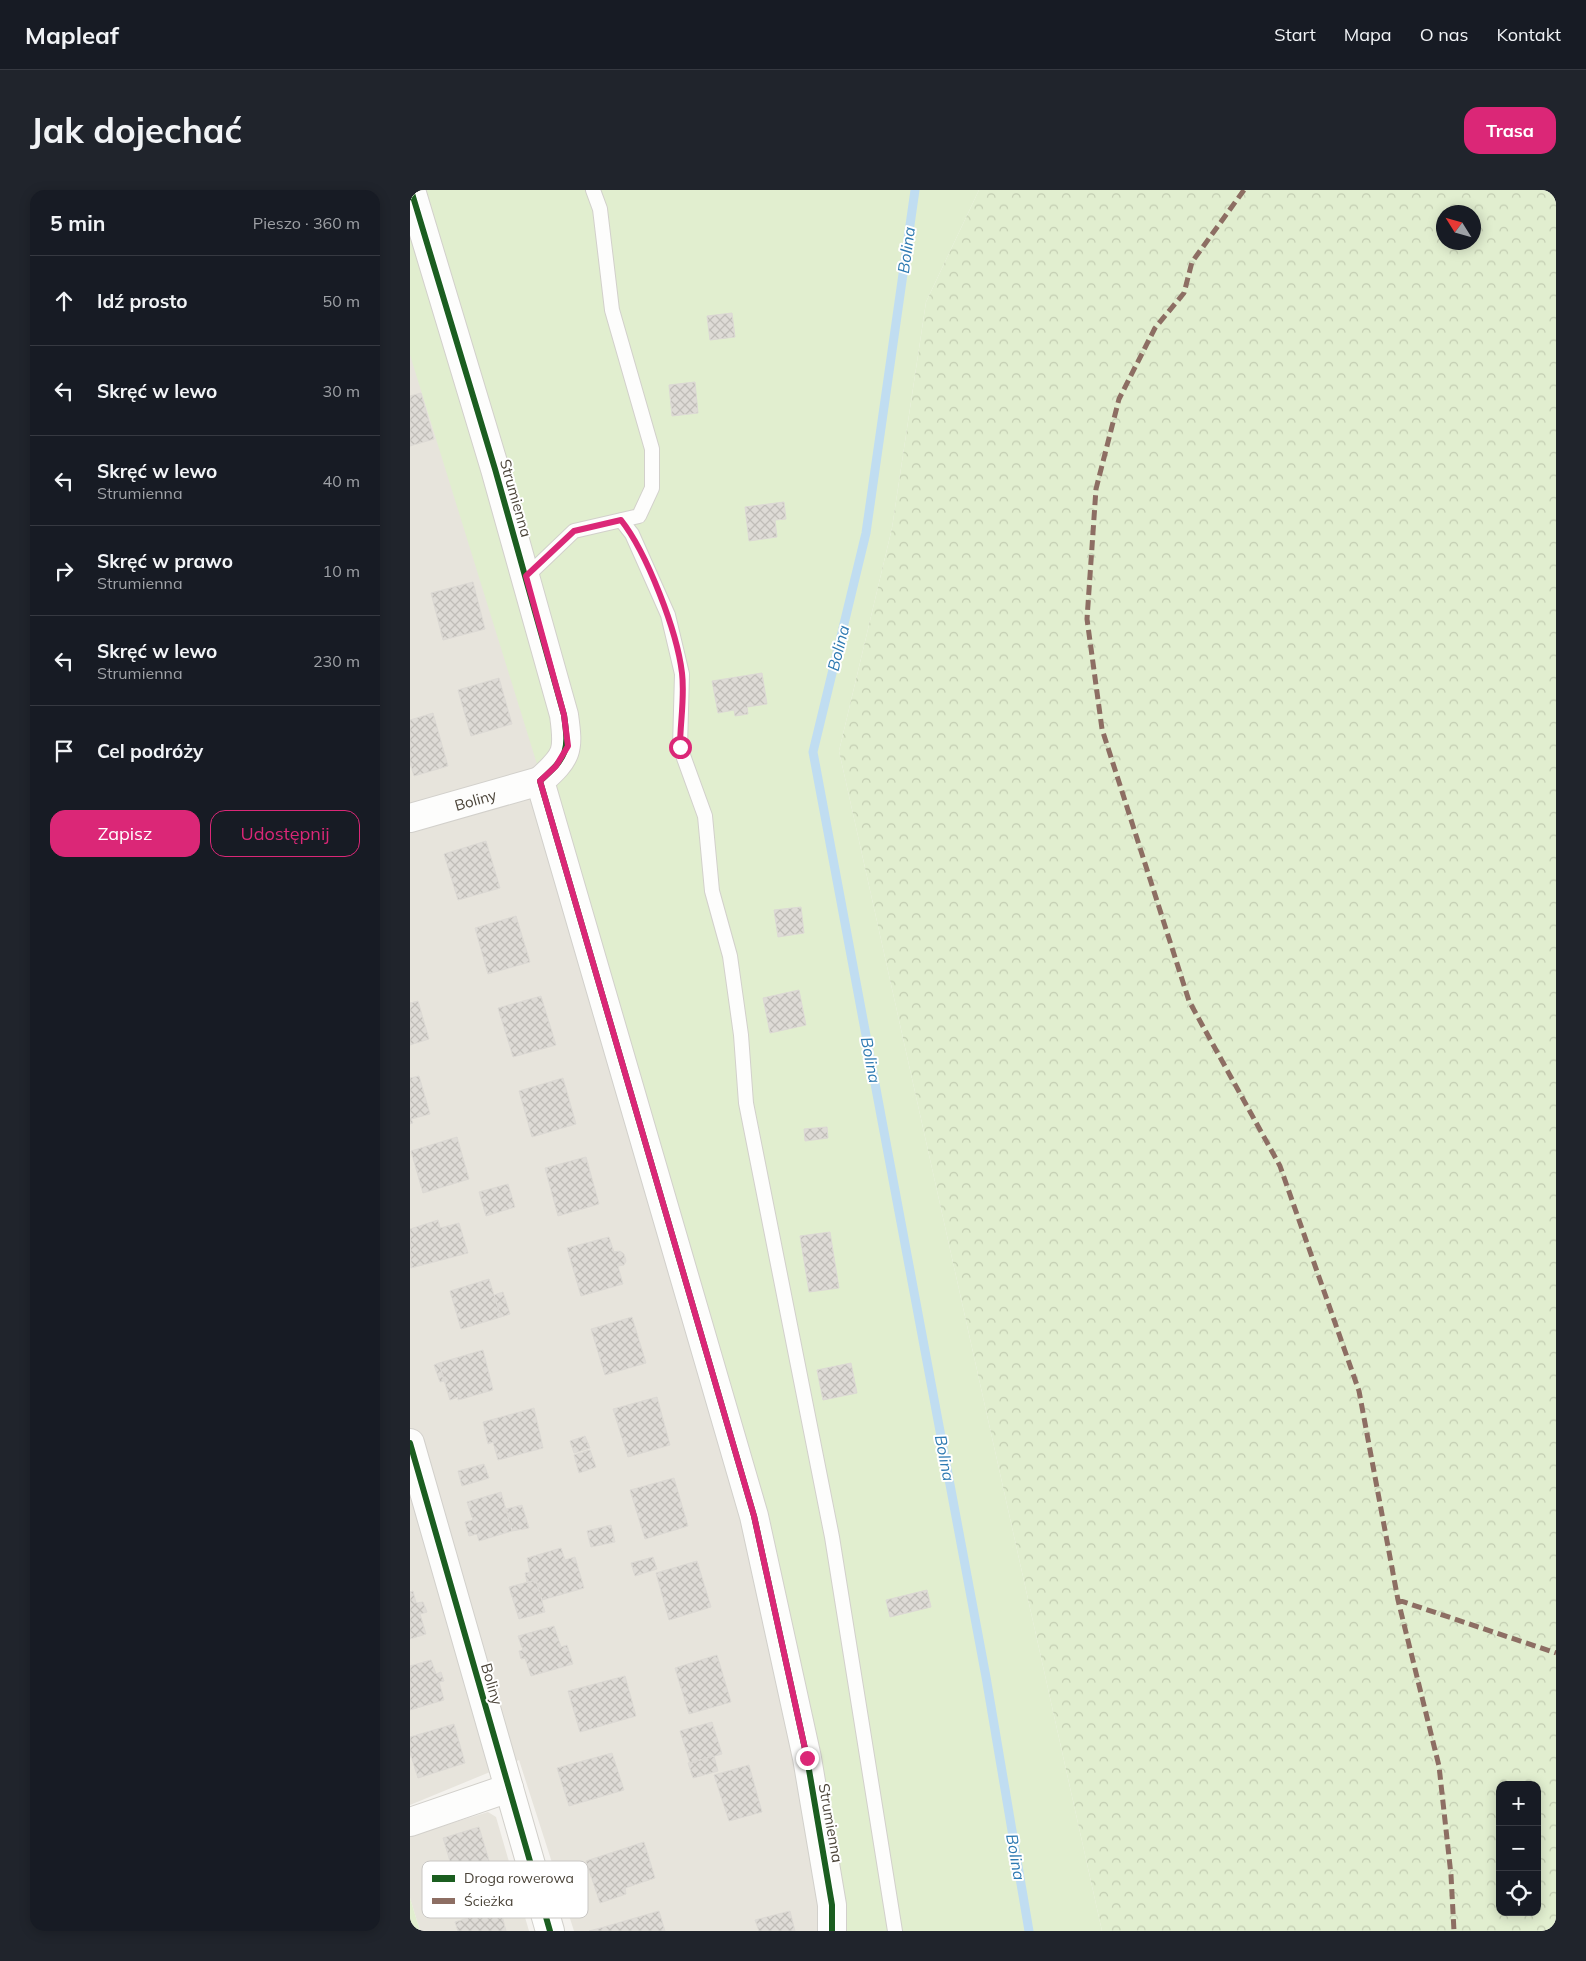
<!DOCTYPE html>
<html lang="pl">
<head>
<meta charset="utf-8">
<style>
	:root { --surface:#171b24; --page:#20242c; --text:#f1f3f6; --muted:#9ea1a6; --line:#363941; --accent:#db2777 }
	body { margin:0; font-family:Mulish,sans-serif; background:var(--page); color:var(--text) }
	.controls { position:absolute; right:15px; bottom:15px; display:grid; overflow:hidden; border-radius:10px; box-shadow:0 2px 12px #0003 }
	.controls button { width:45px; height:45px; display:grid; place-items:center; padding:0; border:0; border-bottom:1px solid var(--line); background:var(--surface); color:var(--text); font:25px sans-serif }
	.compass { position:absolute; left:1026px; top:15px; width:45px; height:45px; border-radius:50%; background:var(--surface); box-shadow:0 2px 12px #0003; rotate:307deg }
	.stop { position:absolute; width:15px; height:15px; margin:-11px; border:4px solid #db2777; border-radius:50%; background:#fff }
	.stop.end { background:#db2777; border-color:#fff; box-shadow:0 1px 5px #0008 }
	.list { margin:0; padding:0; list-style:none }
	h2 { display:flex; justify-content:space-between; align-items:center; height:65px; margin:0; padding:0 20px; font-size:21px }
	h2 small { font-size:16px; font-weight:400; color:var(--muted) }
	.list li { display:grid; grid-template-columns:32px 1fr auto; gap:15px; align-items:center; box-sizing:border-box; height:90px; padding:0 20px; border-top:1px solid var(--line) }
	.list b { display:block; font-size:19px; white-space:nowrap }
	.list p { margin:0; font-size:16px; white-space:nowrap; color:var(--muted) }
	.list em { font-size:16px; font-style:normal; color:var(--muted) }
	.actions { display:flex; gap:10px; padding:15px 20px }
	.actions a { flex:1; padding:11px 0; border:1px solid var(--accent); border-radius:15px; text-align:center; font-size:18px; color:var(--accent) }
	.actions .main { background:var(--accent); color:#fff }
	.icon { flex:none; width:28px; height:28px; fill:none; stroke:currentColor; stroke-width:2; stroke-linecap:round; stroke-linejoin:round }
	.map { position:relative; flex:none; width:1146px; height:1741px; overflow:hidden; border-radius:15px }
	header { display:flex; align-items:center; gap:30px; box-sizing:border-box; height:70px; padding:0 25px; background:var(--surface); border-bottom:1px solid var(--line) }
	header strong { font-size:24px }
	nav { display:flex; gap:28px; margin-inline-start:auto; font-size:18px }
	.intro { display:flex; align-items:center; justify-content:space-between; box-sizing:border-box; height:120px; padding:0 30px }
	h1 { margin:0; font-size:35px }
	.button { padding:12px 22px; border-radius:15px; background:var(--accent); color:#fff; font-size:18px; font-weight:700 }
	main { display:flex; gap:30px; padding:0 30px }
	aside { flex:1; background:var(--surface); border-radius:15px; box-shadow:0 2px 12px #0003 }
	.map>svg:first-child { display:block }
	.residential { fill:#e7e4dc }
	.green { fill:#e1eecf }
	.forest { fill:url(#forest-crowns); fill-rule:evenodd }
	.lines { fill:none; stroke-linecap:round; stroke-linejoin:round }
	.stream { stroke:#c0ddf1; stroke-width:9 }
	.building { fill:url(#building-cross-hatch); stroke:#dcd9d4 }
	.lane-casing { stroke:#d2d0cb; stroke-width:16 }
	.street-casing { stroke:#d2d0cb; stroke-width:30 }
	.lane { stroke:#fdfdfc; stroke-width:14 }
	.street { stroke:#fdfdfc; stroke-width:28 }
	.quiet { stroke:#8d6e63; stroke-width:5; stroke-dasharray:10 5; stroke-linecap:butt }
	.cycleway-casing { stroke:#fff; stroke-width:9 }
	.cycleway { stroke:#1b5e20; stroke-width:6 }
	.route { stroke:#db2777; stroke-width:6 }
	.labels { text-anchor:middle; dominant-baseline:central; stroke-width:4; stroke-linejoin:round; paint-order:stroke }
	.street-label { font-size:15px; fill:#4b4439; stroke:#fff }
	.water-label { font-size:16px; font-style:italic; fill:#2e7ab2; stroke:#fff }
	.key { fill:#fff; stroke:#c9c7c4; stroke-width:1 }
	.key-label { font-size:14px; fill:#4b4439 }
</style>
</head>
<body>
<header>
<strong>Mapleaf</strong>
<nav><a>Start</a><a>Mapa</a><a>O nas</a><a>Kontakt</a></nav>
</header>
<div class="intro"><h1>Jak dojechać</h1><a class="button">Trasa</a></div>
<main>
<aside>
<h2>5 min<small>Pieszo · 360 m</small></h2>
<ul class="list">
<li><svg class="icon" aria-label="ahead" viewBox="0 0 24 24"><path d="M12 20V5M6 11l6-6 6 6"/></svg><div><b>Idź prosto</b></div><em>50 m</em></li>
<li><svg class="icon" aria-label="left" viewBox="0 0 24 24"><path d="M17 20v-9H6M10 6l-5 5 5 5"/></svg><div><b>Skręć w lewo</b></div><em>30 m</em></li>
<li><svg class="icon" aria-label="left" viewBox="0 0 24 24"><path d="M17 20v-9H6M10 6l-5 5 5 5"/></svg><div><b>Skręć w lewo</b><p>Strumienna</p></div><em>40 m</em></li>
<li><svg class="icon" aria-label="right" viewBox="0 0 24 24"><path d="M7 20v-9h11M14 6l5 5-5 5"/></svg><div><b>Skręć w prawo</b><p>Strumienna</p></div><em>10 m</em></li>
<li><svg class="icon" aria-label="left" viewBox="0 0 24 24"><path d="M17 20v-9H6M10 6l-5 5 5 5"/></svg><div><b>Skręć w lewo</b><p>Strumienna</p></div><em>230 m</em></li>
<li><svg class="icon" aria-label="arrive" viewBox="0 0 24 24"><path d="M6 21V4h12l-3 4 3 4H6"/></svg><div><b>Cel podróży</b></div></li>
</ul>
<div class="actions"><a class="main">Zapisz</a><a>Udostępnij</a></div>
</aside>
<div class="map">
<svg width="1146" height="1741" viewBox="0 0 1146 1741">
	<defs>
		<pattern id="forest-crowns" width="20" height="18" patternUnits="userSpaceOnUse" patternTransform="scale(1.25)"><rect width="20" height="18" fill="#e1eecf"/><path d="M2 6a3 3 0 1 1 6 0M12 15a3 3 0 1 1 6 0" fill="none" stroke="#c3cdb2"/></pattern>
		<pattern id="building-cross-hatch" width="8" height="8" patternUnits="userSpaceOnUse" patternTransform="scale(1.25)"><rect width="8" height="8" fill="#dedbd6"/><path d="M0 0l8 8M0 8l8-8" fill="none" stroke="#c0bdb8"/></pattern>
	</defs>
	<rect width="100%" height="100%" fill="#f4f2ee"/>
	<path class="residential" d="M0,143L176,655L424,1741H164L109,1570L0,1615Z
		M78,1622L86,1627L119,1741H10L0,1708V1646Z"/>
	<path class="green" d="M0,0H569L516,112L482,338L429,561L692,1741H426L329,1225L0,165Z
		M0,1708L10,1741H0Z"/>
	<path class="forest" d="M569,0H1146V1741H692L429,561L482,338L516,112ZM1034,22H1064V52H1034ZM1090,1595H1127V1722H1090Z"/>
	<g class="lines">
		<path class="stream" d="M505,0L456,343L403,562L576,1487L619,1741"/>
	</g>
	<path class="building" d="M322,123L325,147L300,150L297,126Z
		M285,192L288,223L262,226L259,195Z
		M11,203L24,249L0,256V206Z
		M374,312L376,329L365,330L367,347L339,351L335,317Z
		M63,392L75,439L33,450L21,403Z
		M352,483L357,514L337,517L338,524L325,526L324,520L308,523L302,491Z
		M89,488L102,534L61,546L48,500Z
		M23,523L38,576L4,586L0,573V530Z
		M76,651L90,698L48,710L34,664Z
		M391,717L394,743L368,747L364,720Z
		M106,726L120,772L78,784L65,738Z
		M389,800L396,835L360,843L353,808Z
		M131,806L146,855L103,867L88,818Z
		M8,811L19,849L0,855V813Z
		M9,886L20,924L1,929L3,933L0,934V888Z
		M153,888L166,934L122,947L109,901Z
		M417,937L418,948L395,951L394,939Z
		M47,947L59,989L13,1003L1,961Z
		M176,967L189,1014L148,1026L135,978Z
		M98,994L105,1017L76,1026L69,1002Z
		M28,1030L30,1038L49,1033L58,1063L1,1078L0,1039Z
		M420,1042L429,1098L399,1102L390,1046Z
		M199,1047L204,1062L210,1061L214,1064L216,1071L214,1075L208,1076L213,1094L171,1106L157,1058Z
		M79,1089L91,1127L51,1139L40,1101Z
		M93,1102L100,1124L91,1127L84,1105Z
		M222,1127L236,1173L195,1185L181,1139Z
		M73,1160L83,1200L48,1210V1207L40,1210L29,1173Z
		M29,1173L34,1191L30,1192L24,1175Z
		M441,1173L447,1203L413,1210L407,1180Z
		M247,1207L260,1255L218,1267L203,1219Z
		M124,1218L133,1258L88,1270L83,1252L78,1254L73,1232Z
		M175,1246L180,1258L164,1263L160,1251Z
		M180,1260L186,1277L169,1283L164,1265Z
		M74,1274L79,1288L52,1296L48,1281Z
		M264,1288L278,1336L235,1349L220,1300Z
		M91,1302L102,1341L69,1351L67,1344L59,1346L55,1332L63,1330L57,1312Z
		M112,1315L119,1338L102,1341L96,1319Z
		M201,1335L205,1352L181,1357L177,1341Z
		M151,1358L155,1370L165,1367L174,1398L132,1410L126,1390L117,1392L115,1383L120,1382L117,1368Z
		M243,1367L247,1379L225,1386L221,1373Z
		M287,1371L301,1417L259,1430L246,1383Z
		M126,1390L135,1422L109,1429L99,1397Z
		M517,1400L521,1417L480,1427L476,1410Z
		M3,1401L6,1413L13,1412L17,1422L10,1424L16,1444L0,1449V1402Z
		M144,1436L151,1457L157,1455L163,1474L121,1486L115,1468L111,1469L109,1461L113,1460L108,1446Z
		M307,1465L321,1512L279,1524L265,1478Z
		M21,1470L26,1484L31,1482L34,1491L29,1492L34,1510L0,1520V1476Z
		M215,1486L226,1526L170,1542L158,1501Z
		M302,1532L312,1564L280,1573L270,1541Z
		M44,1534L55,1573L8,1588L0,1563V1547Z
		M202,1563L214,1600L159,1616L147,1578Z
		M304,1566L308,1581L283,1588L278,1573Z
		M339,1575L352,1622L319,1631L304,1585Z
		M69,1637L81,1677L45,1688L33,1648Z
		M234,1652L245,1688L215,1698L216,1704L190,1713L176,1671Z
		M74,1711L78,1722L90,1718L96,1741H48L45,1732L58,1728L54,1718Z
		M249,1721L255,1741H179L194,1737Z
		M380,1721L385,1741H349L345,1730Z"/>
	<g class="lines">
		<defs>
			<path id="lane" d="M211,330L222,344L258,425L272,484L270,557L295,626L302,701L320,766L331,845L336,913L422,1347L485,1741
				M116,387L164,341L229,326L242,298V259L202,120L190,19L183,0"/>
			<g id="street">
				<path d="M1,0L85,279L154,525C159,561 158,566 130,591L344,1326L397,1568L422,1715V1741"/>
				<path id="s1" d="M0,628L130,591"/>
				<path d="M0,1253L140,1741"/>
				<path d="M0,1632L99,1598"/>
			</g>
		</defs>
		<use href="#lane" class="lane-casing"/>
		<use href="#street" class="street-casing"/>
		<use href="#lane" class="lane"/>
		<use href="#street" class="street"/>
		<path class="quiet" d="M834,0L782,72L774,103L745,138L709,209L686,299L677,429L692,539L779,811L870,976L949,1201L988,1410L1029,1576L1041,1685L1044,1741
			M988,1410L1146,1463"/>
		<defs>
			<path id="cycleway" d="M1,0L85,279L154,525C159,561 158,566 130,591L344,1326L397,1568L422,1715V1741
				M0,1253L140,1741"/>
		</defs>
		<use href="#cycleway" class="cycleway-casing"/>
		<use href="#cycleway" class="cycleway"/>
	</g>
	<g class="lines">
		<path class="route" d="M270,557C270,533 275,507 272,483C267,441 237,363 211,330L164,341L116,386L154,525L158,556L146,576L130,591L344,1326L397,1568"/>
	</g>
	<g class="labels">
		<g class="street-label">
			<text transform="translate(106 308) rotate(74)">Strumienna</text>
			<text stroke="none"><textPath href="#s1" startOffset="68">Boliny</textPath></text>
			<text transform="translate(82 1494) rotate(74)">Boliny</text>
			<text transform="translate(421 1633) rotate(80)">Strumienna</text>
		</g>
		<g class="water-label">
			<text transform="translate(496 60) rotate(-82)">Bolina</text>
			<text transform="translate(428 458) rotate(-76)">Bolina</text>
			<text transform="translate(461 870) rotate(79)">Bolina</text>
			<text transform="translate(535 1268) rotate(79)">Bolina</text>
			<text transform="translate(606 1667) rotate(80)">Bolina</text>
		</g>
	</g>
	<rect x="12" y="1671" width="166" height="57" rx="8" class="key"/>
	<rect x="22" y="1685" width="23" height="7" fill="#1b5e20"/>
	<rect x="22" y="1708" width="23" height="6" fill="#8d6e63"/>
	<g class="key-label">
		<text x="54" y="1693">Droga rowerowa</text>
		<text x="54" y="1716">Ścieżka</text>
	</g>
</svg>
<div class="controls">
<button>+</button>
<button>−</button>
<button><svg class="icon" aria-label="locate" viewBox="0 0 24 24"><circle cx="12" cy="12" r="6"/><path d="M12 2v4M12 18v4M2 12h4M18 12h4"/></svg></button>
</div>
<svg class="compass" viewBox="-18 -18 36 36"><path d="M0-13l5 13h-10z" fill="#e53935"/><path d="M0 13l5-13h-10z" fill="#9ea1a6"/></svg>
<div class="stop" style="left:270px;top:557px"></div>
<div class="stop end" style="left:397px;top:1568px"></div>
</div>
</main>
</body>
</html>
